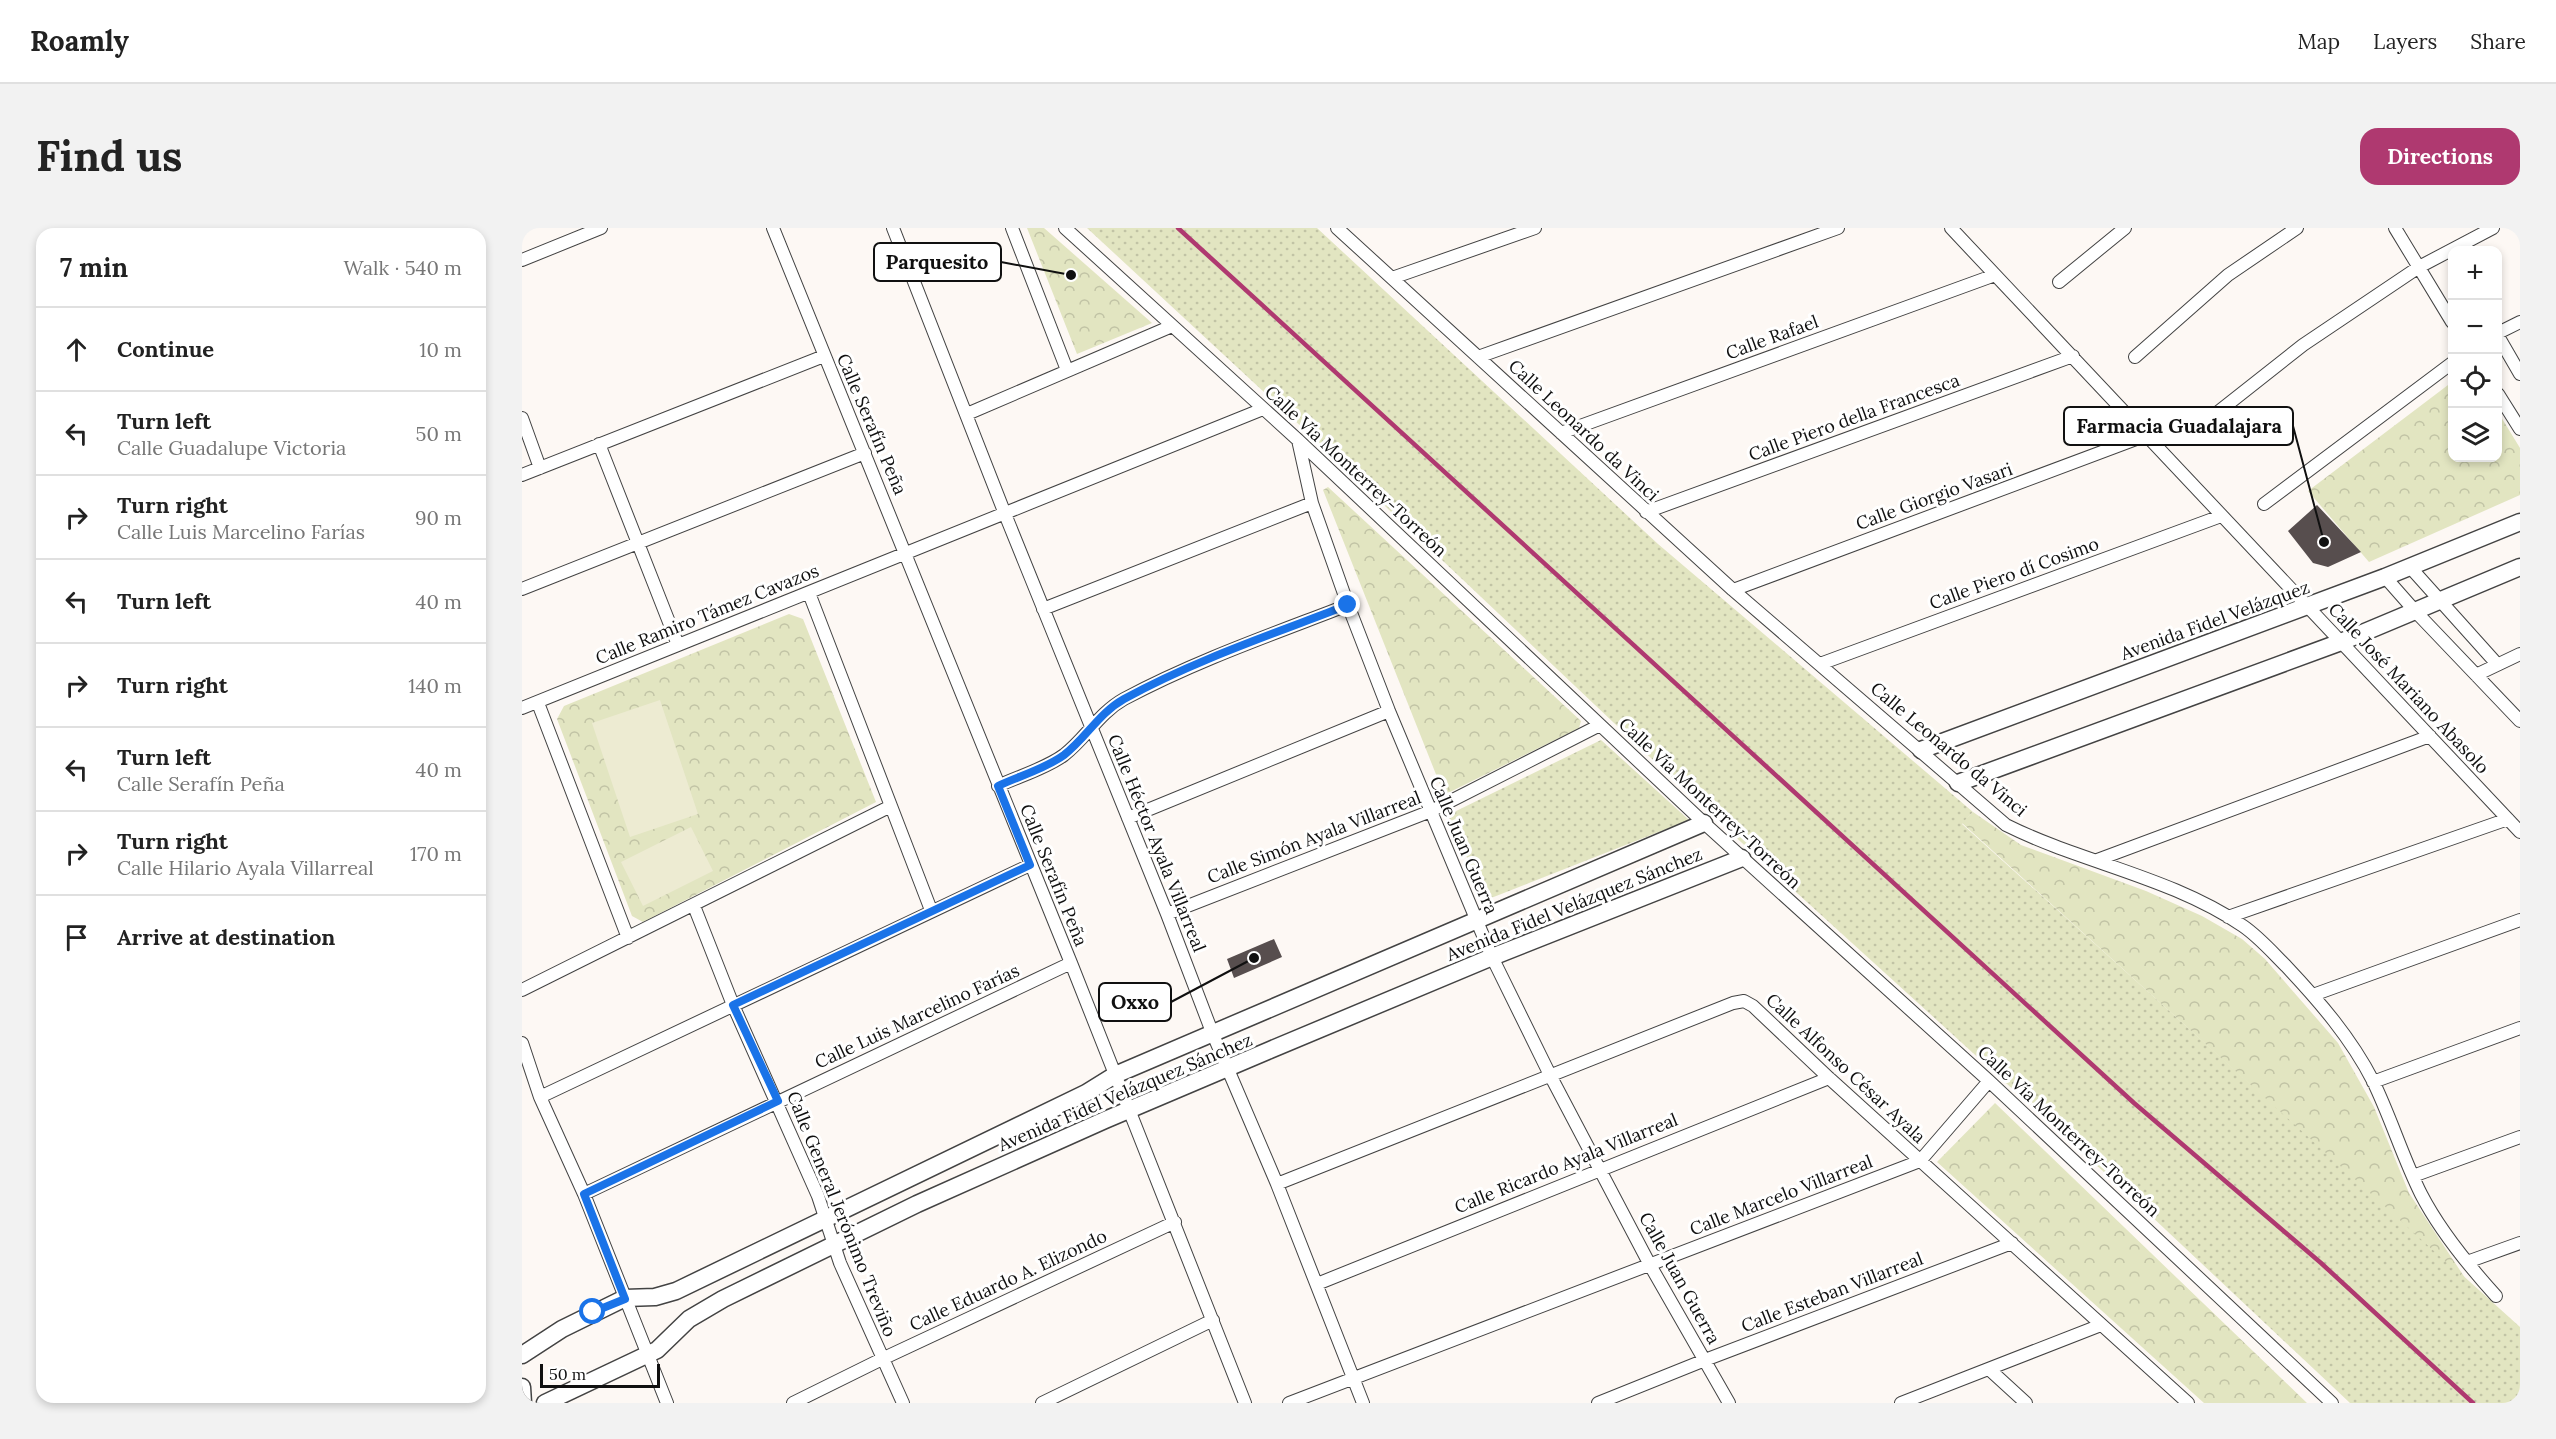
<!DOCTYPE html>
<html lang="en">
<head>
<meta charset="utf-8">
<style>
	:root { --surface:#fff; --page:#f2f2f2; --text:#222; --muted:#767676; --line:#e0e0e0; --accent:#af3970 }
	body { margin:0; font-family:Lora,serif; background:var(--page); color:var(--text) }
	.controls { position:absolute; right:18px; top:18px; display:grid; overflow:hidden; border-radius:12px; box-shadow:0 3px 9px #0003 }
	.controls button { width:54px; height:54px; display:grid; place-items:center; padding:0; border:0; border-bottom:2px solid var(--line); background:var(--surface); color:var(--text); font:30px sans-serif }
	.scale { position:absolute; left:18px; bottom:15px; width:120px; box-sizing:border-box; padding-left:6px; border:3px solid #101010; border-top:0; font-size:16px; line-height:21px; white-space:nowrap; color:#101010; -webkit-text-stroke:4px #fff; paint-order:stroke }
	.stop { position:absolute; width:18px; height:18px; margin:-14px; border:4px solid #1a73e8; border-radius:50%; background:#fff }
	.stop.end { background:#1a73e8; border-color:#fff; box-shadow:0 2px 6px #0008 }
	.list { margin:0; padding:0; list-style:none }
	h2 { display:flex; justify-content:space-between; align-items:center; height:78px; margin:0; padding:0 24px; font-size:26px }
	h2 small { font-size:20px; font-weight:400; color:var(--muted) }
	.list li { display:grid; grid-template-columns:39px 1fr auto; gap:18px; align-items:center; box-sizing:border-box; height:84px; padding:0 24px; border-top:2px solid var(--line) }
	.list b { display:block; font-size:22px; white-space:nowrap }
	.list p { margin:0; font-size:20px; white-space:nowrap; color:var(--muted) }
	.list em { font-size:20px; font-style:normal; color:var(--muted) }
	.icon { flex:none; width:33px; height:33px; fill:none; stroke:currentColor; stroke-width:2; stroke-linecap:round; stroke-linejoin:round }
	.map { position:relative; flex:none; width:1998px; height:1175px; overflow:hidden; border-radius:18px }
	header { display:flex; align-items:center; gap:36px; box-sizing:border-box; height:84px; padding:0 30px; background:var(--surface); border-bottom:2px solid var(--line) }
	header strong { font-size:28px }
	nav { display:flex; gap:33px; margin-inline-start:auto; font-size:21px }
	.intro { display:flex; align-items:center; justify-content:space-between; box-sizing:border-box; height:144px; padding:0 36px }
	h1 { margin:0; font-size:42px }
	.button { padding:15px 27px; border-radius:18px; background:var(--accent); color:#fff; font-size:21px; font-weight:700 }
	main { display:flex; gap:36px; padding:0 36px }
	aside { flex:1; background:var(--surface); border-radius:18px; box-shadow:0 3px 9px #0003 }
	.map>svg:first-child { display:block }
	.grass { fill:url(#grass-dots) }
	.park { fill:url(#park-crowns) }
	.pitch { fill:#edebd2 }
	.building { fill:#574e4e }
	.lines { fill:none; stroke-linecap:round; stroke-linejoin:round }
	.minor-casing { stroke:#434343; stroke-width:14 }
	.tertiary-casing { stroke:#434343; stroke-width:19 }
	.minor { stroke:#fff; stroke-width:12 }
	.tertiary { stroke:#fff; stroke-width:16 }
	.rail { stroke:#af3970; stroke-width:4.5 }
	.route { stroke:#1a73e8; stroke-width:8 }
	.labels { text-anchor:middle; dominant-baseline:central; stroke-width:6; stroke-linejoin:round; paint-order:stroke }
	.street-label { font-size:18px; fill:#101010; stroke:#fff }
	.leader { fill:none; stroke:#101010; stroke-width:2 }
	.callout-dot { fill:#101010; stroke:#fff; stroke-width:2 }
	.callout { fill:#fff; stroke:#101010; stroke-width:2 }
	.callout-label { font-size:20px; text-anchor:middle; font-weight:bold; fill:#101010 }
</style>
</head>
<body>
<header>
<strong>Roamly</strong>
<nav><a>Map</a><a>Layers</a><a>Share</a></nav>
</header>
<div class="intro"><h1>Find us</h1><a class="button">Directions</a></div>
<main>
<aside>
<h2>7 min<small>Walk · 540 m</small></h2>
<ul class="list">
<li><svg class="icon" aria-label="ahead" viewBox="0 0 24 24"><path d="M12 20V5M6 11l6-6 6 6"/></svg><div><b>Continue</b></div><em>10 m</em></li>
<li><svg class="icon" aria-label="left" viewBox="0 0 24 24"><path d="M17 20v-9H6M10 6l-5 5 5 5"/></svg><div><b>Turn left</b><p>Calle Guadalupe Victoria</p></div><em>50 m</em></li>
<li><svg class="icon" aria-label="right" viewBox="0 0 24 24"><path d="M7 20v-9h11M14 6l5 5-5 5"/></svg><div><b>Turn right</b><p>Calle Luis Marcelino Farías</p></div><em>90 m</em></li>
<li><svg class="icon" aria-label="left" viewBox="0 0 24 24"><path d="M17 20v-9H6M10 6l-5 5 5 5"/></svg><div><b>Turn left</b></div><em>40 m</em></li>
<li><svg class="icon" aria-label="right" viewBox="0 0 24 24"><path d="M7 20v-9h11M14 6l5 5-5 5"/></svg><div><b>Turn right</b></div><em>140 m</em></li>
<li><svg class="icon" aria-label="left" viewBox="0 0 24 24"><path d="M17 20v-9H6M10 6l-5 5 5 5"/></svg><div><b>Turn left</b><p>Calle Serafín Peña</p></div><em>40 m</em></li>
<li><svg class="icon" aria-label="right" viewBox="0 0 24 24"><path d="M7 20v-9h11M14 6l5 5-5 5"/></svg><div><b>Turn right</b><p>Calle Hilario Ayala Villarreal</p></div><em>170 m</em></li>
<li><svg class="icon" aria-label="arrive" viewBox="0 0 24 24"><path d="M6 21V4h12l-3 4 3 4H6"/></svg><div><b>Arrive at destination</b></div></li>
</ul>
</aside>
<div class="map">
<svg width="1998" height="1175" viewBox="0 0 1998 1175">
	<defs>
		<pattern id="grass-dots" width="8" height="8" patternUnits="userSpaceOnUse" patternTransform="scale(1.5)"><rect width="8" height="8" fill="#e2e5c1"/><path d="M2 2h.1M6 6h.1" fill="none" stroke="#c1c3a5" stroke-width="1.8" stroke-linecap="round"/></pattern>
		<pattern id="park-crowns" width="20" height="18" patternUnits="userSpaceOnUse" patternTransform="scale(1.5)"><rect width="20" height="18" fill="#e2e5c1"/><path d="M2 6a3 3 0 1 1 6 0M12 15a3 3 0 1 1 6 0" fill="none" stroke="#c1c3a5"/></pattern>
	</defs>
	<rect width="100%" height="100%" fill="#fdf8f4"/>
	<path class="grass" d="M565,0H795L1136,316L1451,584L1440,596L1998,1099V1175H1828L1594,955L1186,584L769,189Z
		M1079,512L1167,592L964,672L926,587Z"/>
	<path class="park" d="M505,0H522L630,95L555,126Z
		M1930,154V230H1976V184L1998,220V267L1847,334L1786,263Z
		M806,259L1059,493L1057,500L926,565L921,564L801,262Z
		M267,386L281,391L354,574L121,694L110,688L35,491L42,478Z
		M1451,584L1499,617L1624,663L1680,688L1720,711L1743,731L1816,815L1852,879L1887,965L1945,1053L1440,595Z
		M1473,875L1785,1175H1682L1415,934Z"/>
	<path class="pitch" d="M138,472L176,586L108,609L70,495Z
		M169,599L191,643L121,678L99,634Z"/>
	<path class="building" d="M1795,277L1839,324L1806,339L1791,335L1766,303Z
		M752,711L760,729L712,750L705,731Z"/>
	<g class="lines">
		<defs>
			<path id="minor" d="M251,0L549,735L723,1175
				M371,0L483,286L645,686L690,804L755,956L841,1175
				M490,0L545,142
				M543,0L776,212L1182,595L1467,853L1810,1175
				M815,0L1211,362L1484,597C1560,635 1649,649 1721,698C1737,709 1750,724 1764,738C1797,773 1829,810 1851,853C1869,890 1881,930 1899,966C1918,1003 1946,1037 1974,1068
				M1429,0L1998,604
				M1873,0L1930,94
				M0,32L79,0
				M870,50L1013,0
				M1537,54L1603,0
				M1976,105L1998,94
				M1976,108L1998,146
				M956,129L1316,0
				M1613,129L1706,47L1775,0
				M1976,166L1998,201
				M445,186L650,98
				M0,190L18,240
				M1672,203L1781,117L1897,39L1971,0
				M1039,205L1473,47
				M776,212L790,275L826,377L867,483L970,729L1028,847L1128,1037L1207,1175
				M77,216L156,417
				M0,247L302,128
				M1742,276L1930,135
				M1124,284L1551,128
				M1888,339L1975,436
				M1863,349L1893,383L1998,493
				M0,361L343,225
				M1211,362L1625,207
				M287,365L409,682
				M521,381L790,275
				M1298,436L1699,288
				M1954,447L1998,426
				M16,475L106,710
				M0,480L741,181
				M476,558C497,548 523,541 542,527C564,510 577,485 602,471C673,433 751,406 826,377
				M606,590L867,483
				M1575,632L1908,508
				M172,678L211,777L296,968L318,1035L381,1175
				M645,686L909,583L1078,497
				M1706,689L1986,591
				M0,762L369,578
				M1791,767L1998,692
				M0,815L18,869L62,966L145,1175
				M1851,854L1998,800
				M18,869L508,637
				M1891,948L1998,909
				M755,956L1211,775L1222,773L1231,778L1307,850L1666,1175
				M62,966L549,735
				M1945,1034L1998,1015
				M795,1056L1307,850
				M1468,1142L1504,1175
				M271,1175L360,1131L653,994
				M520,1175L691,1092
				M767,1175L1398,933L1467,853
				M1076,1175L1183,1132L1490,1015
				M1379,1175L1579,1097"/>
			<path id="tertiary" d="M1399,522L1863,349L1998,294
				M1436,555L1819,414L1998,339
				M0,1127L40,1101L103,1070L133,1069L154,1063L564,865L593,847L1182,595
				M0,1159L1,1175
				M23,1175L135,1122L167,1091L201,1071L395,976L583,892L748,822L970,729L1220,630"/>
		</defs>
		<use href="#minor" class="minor-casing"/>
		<use href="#tertiary" class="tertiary-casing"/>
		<use href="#minor" class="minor"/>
		<use href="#tertiary" class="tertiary"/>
		<path class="rail" d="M656,0L1612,875L1799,1035L1951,1175"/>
	</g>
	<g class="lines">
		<path class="route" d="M71,1084L103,1071L62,966L256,873L211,777L508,637L476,558C497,548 523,541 542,527C564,510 577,485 602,471C673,432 751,406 826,377"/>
	</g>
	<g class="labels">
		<g class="street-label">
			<text transform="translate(1250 109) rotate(-20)">Calle Rafael</text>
			<text transform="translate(1332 189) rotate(-20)">Calle Piero della Francesca</text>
			<text transform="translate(350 196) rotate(67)">Calle Serafín Peña</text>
			<text transform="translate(1062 202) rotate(43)">Calle Leonardo da Vinci</text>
			<text transform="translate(834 243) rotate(43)">Calle Vía Monterrey-Torreón</text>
			<text transform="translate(1412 268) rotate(-20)">Calle Giorgio Vasari</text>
			<text transform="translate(1492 345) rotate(-20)">Calle Piero dí Cosimo</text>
			<text transform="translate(185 386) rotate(-22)">Calle Ramiro Támez Cavazos</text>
			<text transform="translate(1693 392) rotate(-20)">Avenida Fidel Velázquez</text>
			<text transform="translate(1887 460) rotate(47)">Calle José Mariano Abasolo</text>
			<text transform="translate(1427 521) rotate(40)">Calle Leonardo da Vinci</text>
			<text transform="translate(1188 575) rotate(43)">Calle Vía Monterrey-Torreón</text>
			<text transform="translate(792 609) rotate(-21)">Calle Simón Ayala Villarreal</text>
			<text transform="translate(635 615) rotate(68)">Calle Héctor Ayala Villarreal</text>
			<text transform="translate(942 617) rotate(67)">Calle Juan Guerra</text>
			<text transform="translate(532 647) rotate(68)">Calle Serafín Peña</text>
			<text transform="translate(1052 676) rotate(-22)">Avenida Fidel Velázquez Sánchez</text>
			<text transform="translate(395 788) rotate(-25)">Calle Luis Marcelino Farías</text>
			<text transform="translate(1324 840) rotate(43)">Calle Alfonso César Ayala</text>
			<text transform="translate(603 864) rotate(-23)">Avenida Fidel Velázquez Sánchez</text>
			<text transform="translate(1547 903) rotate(43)">Calle Vía Monterrey-Torreón</text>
			<text transform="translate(1044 935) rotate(-22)">Calle Ricardo Ayala Villarreal</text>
			<text transform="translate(1259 967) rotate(-21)">Calle Marcelo Villarreal</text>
			<text transform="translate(320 986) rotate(68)">Calle General Jerónimo Treviño</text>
			<text transform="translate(1158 1050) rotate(61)">Calle Juan Guerra</text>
			<text transform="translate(486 1052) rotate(-25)">Calle Eduardo A. Elizondo</text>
			<text transform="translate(1310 1064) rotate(-21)">Calle Esteban Villarreal</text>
		</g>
	</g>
	<path class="leader" d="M549 47L479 34M1802 314L1771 198M732 730L649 774"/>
	<g class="callout-dot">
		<circle cx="549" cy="47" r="6"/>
		<circle cx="1802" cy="314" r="6"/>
		<circle cx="732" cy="730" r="6"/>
	</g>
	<g class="callout">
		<rect x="352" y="15" width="127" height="38" rx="6"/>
		<rect x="1542" y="179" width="229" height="38" rx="6"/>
		<rect x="577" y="755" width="72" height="38" rx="6"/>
	</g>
	<g class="callout-label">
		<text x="415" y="41">Parquesito</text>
		<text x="1657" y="205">Farmacia Guadalajara</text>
		<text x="613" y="781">Oxxo</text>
	</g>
</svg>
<div class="controls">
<button>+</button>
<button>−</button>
<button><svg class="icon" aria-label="locate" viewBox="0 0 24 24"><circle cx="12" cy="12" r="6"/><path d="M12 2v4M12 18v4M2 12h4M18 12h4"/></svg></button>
<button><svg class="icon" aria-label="layers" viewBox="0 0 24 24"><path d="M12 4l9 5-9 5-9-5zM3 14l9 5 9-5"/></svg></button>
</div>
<div class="scale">50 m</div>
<div class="stop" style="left:71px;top:1084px"></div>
<div class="stop end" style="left:826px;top:377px"></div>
</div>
</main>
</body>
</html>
